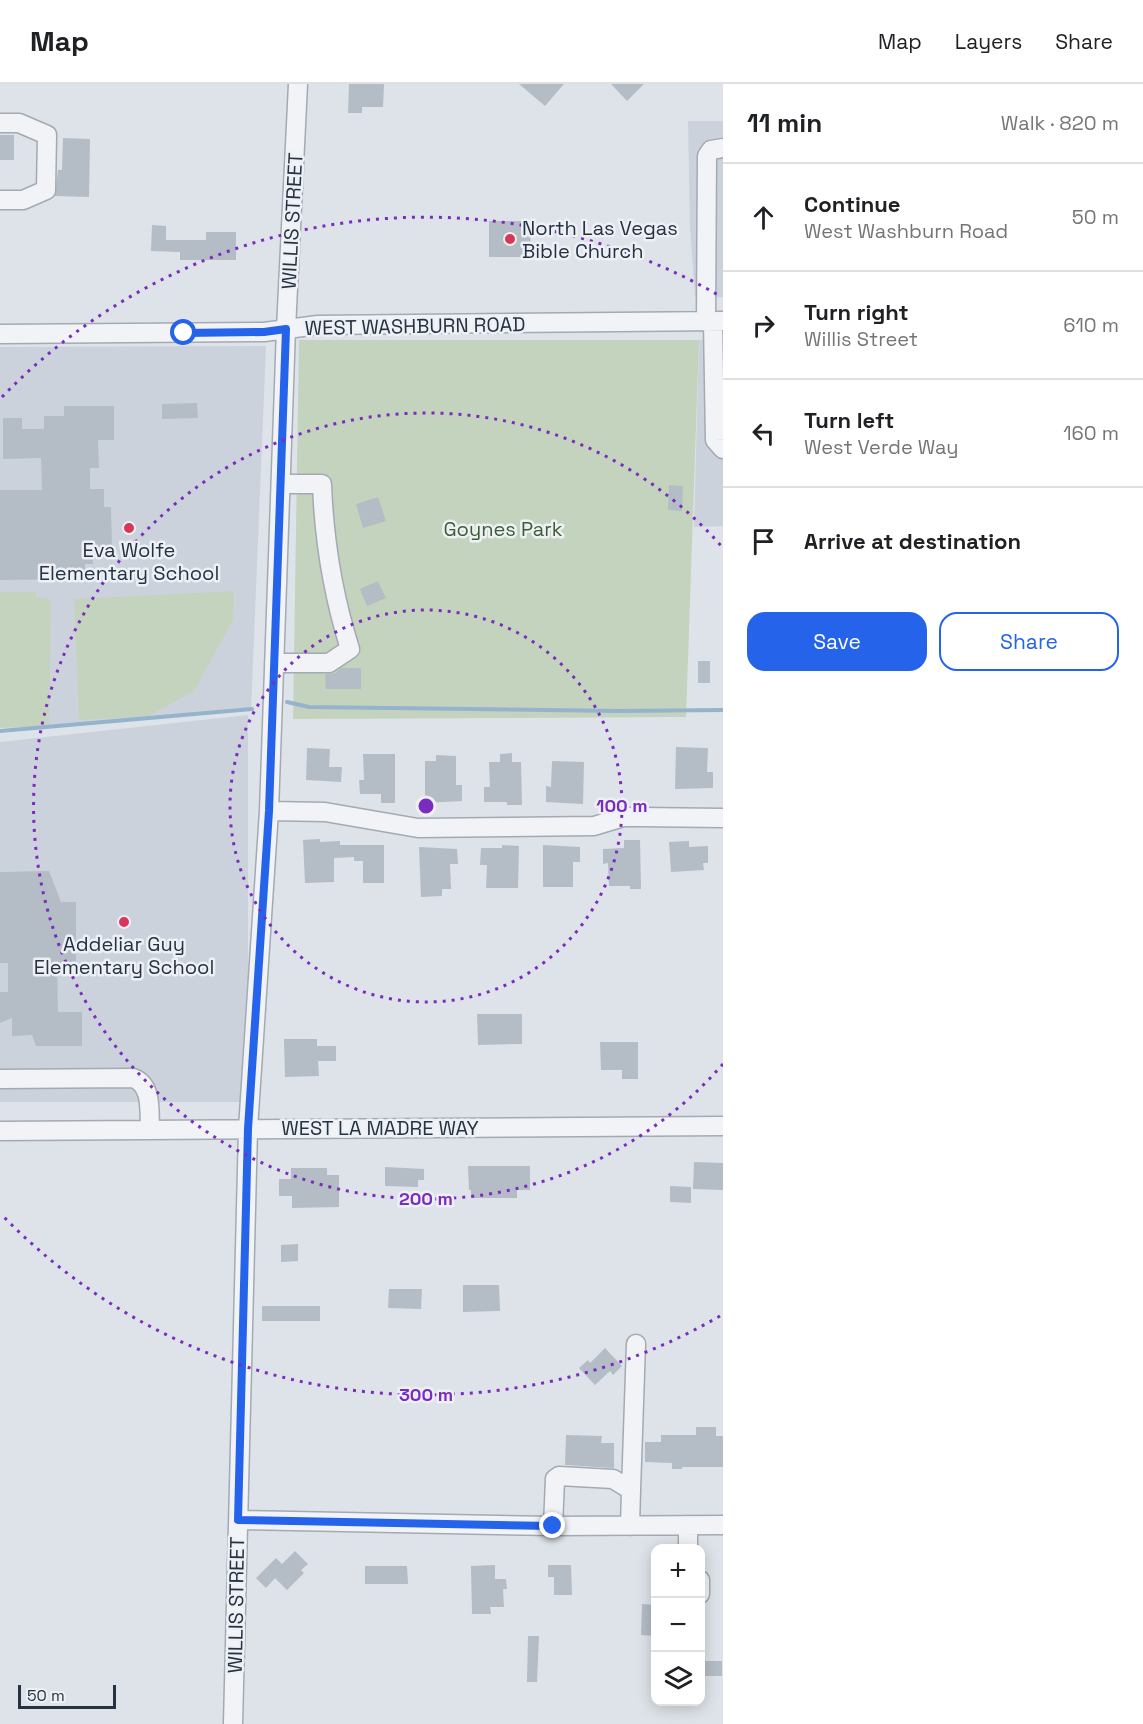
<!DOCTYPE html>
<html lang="en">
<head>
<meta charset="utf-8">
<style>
	:root { --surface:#fff; --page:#f6f6f6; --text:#202124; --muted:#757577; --line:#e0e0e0; --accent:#2563eb }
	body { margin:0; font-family:"Space Grotesk",sans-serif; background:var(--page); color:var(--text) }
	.controls { position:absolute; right:18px; bottom:18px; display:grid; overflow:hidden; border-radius:12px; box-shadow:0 3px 15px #0003 }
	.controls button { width:54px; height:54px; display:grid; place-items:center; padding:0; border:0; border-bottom:2px solid var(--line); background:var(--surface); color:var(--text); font:30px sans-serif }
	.scale { position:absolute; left:18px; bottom:15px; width:98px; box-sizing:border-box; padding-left:6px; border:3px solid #263141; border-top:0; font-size:16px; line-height:21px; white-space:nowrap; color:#263141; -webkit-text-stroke:4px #edf1f6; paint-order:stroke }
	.stop { position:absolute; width:18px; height:18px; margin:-14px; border:4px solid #2563eb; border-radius:50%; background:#fff }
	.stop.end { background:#2563eb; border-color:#fff; box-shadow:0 2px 6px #0008 }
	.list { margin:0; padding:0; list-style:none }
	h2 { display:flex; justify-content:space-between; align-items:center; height:78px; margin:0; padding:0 24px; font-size:26px }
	h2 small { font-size:20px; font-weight:400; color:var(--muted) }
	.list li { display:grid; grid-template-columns:39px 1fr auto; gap:18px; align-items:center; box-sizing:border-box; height:108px; padding:0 24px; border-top:2px solid var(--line) }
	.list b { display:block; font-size:22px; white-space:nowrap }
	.list p { margin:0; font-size:20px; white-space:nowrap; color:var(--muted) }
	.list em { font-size:20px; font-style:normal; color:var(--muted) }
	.actions { display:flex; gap:12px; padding:18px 24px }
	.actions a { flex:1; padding:14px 0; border:2px solid var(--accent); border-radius:18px; text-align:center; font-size:21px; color:var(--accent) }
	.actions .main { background:var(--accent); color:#fff }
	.icon { flex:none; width:33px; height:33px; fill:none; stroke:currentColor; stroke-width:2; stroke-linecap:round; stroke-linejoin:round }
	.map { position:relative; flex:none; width:723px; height:1640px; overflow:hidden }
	header { display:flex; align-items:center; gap:36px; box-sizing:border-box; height:84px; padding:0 30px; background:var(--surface); border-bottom:2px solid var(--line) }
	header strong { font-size:28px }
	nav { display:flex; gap:33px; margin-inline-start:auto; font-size:21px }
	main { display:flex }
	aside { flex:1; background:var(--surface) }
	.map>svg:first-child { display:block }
	.built { fill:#cbd2db }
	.green { fill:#c4d3be }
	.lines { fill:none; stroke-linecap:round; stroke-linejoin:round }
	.stream { stroke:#95b3cc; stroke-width:4 }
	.building { fill:#b4bcc6 }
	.minor-casing { stroke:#a3aab3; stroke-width:21 }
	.minor { stroke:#f1f3f7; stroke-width:18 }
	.route { stroke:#2563eb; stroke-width:8 }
	.ring { fill:none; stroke:#7b2cbf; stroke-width:3; stroke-dasharray:3 6 }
	.poi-dot { fill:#d93758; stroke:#edf1f6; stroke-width:2 }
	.labels { text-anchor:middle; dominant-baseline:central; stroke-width:5; stroke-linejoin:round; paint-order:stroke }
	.street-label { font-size:20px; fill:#263141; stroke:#edf1f6 }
	.poi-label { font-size:20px; fill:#263141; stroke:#edf1f6 }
	.park-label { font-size:20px; fill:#3c5e32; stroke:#edf1f6 }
	.centre { fill:#7b2cbf; stroke:#edf1f6; stroke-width:3 }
	.ring-label { font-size:18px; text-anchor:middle; font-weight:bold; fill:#7b2cbf; stroke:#edf1f6; stroke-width:5; stroke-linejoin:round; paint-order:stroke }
</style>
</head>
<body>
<header>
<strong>Map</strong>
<nav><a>Map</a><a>Layers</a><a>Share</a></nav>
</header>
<main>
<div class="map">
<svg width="723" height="1640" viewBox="0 0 723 1640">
	<rect width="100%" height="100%" fill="#dee3e9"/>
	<path class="built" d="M688,37H723V213H695L690,141Z
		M699,256H723V442L694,443Z
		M266,262L251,626L49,642L0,643V263Z
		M248,631V1018H0V658Z"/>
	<path class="green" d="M299,256H699L686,633L293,635Z
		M234,507L233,536L194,607L149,632L79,636L74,515Z
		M0,508H36V513L47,514L51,518L49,642L0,644Z"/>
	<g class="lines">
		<path class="stream" d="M287,618L309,623L619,627L723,626
			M0,647L252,625"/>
	</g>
	<path class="building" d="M349,0H384L383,23H362V29H348Z
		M519,0H564L545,22Z
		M611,0H644L627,17Z
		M0,51H14V76H0Z
		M63,54L90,55L89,113L55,112L58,86H62Z
		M489,137H530L531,173H489Z
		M152,141L166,142V156H206V148H236V176H180V168L151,167Z
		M197,319L198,334L162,335V320Z
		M64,322H114V356H98L99,384H90V405H104V423H111L112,465L93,466V480H85V495L0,496V406H42L41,374L3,375V334H22V345H44V332H64Z
		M669,401L683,402L682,427L668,426Z
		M378,413L386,437L363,444L356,420Z
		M378,497L386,514L367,522L360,505Z
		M698,577H710V599H698Z
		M341,584H361V605H326L325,590L335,589Z
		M676,663L708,664L707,688H713V704L675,705Z
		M307,664L330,665L329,683H342L341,698L306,696Z
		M512,669V678H521L522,721H507V718H484V703H490L489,678H500V670Z
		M363,670H395V719H381V710H360L359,696H364Z
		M436,671L456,672V701H462V717L425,719V677H436Z
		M552,677L584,678L583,720L546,718V702L551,703Z
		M320,755V758L340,757V761H384V799H363V777H354V773L334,774V798L305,799L303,756Z
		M624,756H640L641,805H630V802H609L608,779L603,780V765L624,764Z
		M689,757V763L708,762V779H703L704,786L671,788L669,758Z
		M502,761L519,762L518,804H486L487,781H480L481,764H502Z
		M543,761L580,763V778H573V803H543Z
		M419,763L457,765L458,780H450L451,805H442V812L421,813Z
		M49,787L61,818H76V879H57L58,928H82V962H36L32,951L12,952V934L0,939V908H8V879H0V788Z
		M477,930H522V960L478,961Z
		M284,955H317V962H336V977H318L319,992L285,993Z
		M600,958H638V995H622V986H601Z
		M694,1078L723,1079V1106L693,1105Z
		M468,1082H530V1106H517V1114H471V1106H469Z
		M385,1083L424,1085V1096H418V1103L385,1102Z
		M291,1084H327V1091H339V1123L292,1124V1112H279V1095H291Z
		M670,1102L691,1103V1119L670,1118Z
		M298,1160V1177L281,1178V1161Z
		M463,1201H499L500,1227L463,1228Z
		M389,1205H422L421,1225L388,1224Z
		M262,1222H320V1237H262Z
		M605,1264L622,1282L613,1291L610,1287L595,1301L579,1284L588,1276L590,1279Z
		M696,1343H716V1352H723V1383H682V1385H672V1379L645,1378V1358H661V1351H696Z
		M566,1351L602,1352L601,1359H614V1384L565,1381Z
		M295,1467L308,1480L301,1486L304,1489L287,1506L275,1494L266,1504L256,1494L276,1474L282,1480Z
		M495,1481V1495H506L507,1505H503L504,1523H490L491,1530H472L471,1482Z
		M548,1481H571L572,1511H554V1493H548Z
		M365,1482H407L408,1500H365Z
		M642,1520L656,1521V1552L641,1551Z
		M528,1552H539L537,1598H527Z
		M700,1577H722V1592H700Z"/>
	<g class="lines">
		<defs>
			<path id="minor" d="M0,39H19L47,51L46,106L23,116H0
				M713,237L715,356L723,365
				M706,238L707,72L711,66L723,64
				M0,250L264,248L318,241L723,237
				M274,579H329L350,565C333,511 324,457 322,400H281
				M269,727L325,728L418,744L594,742L624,733H639L723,734
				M0,995L133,994C153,1001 149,1028 150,1046
				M0,1047L723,1042
				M631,1406L636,1260
				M238,1436L553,1442L723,1441
				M688,1441V1464
				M553,1442L555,1395L559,1392L613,1395L631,1406L630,1442
				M700,1496V1510
				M233,1640L248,1045L269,727L286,245L298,0"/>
		</defs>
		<use href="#minor" class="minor-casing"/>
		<use href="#minor" class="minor"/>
	</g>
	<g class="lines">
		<path class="route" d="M184,249L264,248L286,245L269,727L248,1045L238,1436L553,1442"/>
	</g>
	<g class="ring">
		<circle cx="426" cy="722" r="196"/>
		<path d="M723 980A393 393 0 1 1 723 464"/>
		<path d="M720 1232A589 589 0 0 1 2 1131M2 313A589 589 0 0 1 720 212"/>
	</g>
	<g class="poi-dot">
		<circle cx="510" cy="155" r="6"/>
		<circle cx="129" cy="444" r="6"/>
		<circle cx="124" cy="838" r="6"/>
	</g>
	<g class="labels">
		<g class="street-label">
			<text transform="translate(292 137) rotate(-87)">WILLIS STREET</text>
			<text transform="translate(415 242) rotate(-1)">WEST WASHBURN ROAD</text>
			<text x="380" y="1044">WEST LA MADRE WAY</text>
			<text transform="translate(236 1521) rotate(-89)">WILLIS STREET</text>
		</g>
		<g class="poi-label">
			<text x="522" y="144" text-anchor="start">North Las Vegas<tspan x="522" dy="23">Bible Church</tspan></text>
			<text x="129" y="466">Eva Wolfe<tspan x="129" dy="23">Elementary School</tspan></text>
			<text x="124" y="860">Addeliar Guy<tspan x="124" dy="23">Elementary School</tspan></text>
		</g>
		<g class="park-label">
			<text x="503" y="445">Goynes Park</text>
		</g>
	</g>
	<circle cx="426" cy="722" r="9" class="centre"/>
	<g class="ring-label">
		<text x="622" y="728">100 m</text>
		<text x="426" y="1121">200 m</text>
		<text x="426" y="1317">300 m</text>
	</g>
</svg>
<div class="controls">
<button>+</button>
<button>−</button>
<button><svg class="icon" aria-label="layers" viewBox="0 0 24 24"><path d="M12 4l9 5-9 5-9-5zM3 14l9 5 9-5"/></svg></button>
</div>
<div class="scale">50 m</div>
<div class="stop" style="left:184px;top:249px"></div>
<div class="stop end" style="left:553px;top:1442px"></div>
</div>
<aside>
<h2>11 min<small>Walk · 820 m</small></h2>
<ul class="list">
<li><svg class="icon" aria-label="ahead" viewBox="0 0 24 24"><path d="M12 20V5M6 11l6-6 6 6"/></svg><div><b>Continue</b><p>West Washburn Road</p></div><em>50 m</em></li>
<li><svg class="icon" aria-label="right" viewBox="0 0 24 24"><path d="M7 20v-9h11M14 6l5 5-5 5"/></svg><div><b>Turn right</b><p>Willis Street</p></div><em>610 m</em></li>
<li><svg class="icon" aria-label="left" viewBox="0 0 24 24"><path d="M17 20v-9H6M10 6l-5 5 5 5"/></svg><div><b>Turn left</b><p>West Verde Way</p></div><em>160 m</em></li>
<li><svg class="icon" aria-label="arrive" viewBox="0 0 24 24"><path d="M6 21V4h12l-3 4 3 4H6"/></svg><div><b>Arrive at destination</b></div></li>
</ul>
<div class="actions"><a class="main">Save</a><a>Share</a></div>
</aside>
</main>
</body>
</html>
